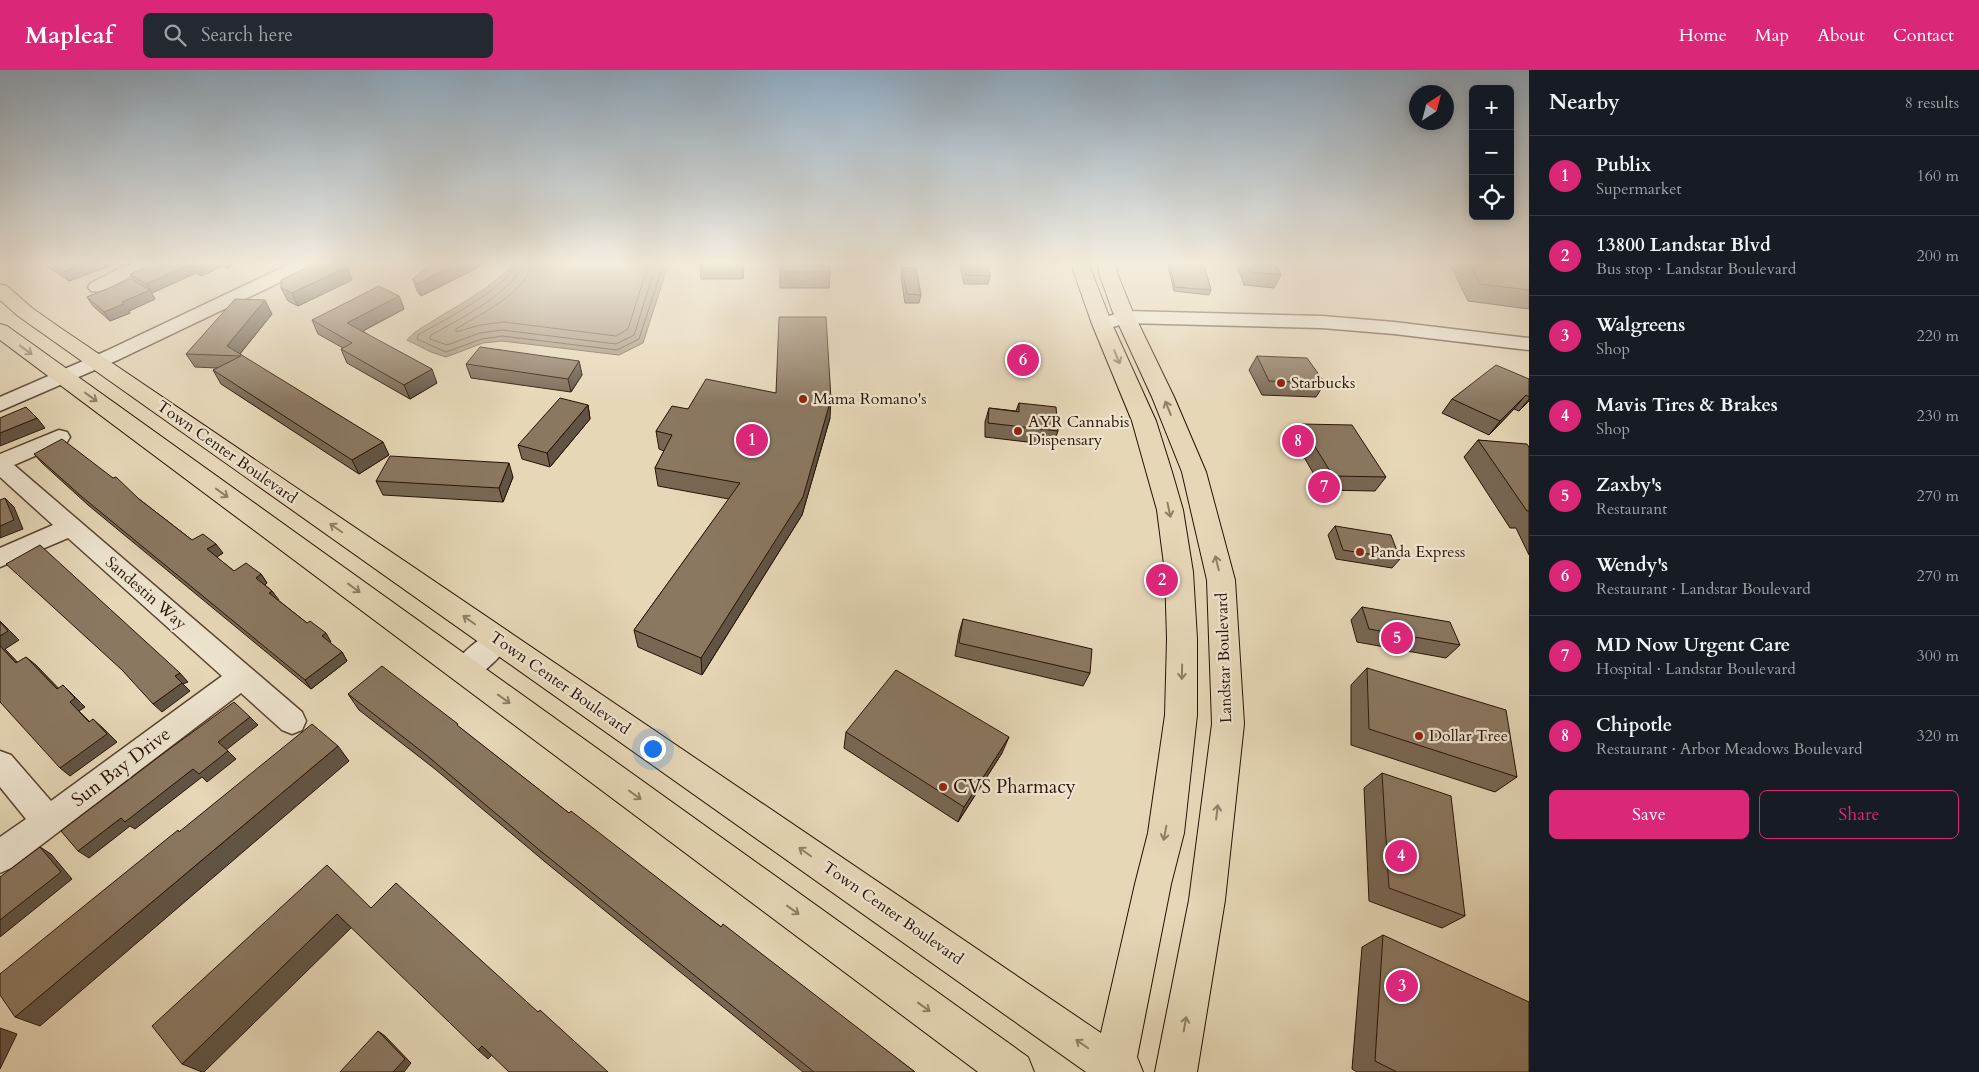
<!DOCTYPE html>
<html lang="en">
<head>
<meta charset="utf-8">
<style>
	:root { --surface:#171b24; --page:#242831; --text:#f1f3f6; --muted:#9ea1a6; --line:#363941; --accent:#db2777 }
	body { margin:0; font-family:Cardo,serif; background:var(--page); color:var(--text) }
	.controls { position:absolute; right:15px; top:15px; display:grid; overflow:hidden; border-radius:8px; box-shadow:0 2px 12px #0003 }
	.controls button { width:45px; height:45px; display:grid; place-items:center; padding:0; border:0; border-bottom:1px solid var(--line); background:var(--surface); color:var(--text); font:25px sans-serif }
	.compass { position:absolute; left:1409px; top:15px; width:45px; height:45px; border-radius:50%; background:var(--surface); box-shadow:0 2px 12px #0003; rotate:36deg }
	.you { position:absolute; left:652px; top:678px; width:18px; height:18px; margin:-12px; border:4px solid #fff; border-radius:50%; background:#1a73e8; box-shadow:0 0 0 8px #1a73e833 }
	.badge { display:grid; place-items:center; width:32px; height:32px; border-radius:50%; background:var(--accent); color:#fff; font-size:16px; font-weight:700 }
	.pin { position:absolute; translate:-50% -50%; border:2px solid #fff; box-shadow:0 1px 5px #0006 }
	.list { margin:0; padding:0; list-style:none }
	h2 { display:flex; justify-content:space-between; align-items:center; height:65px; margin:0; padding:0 20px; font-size:21px }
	h2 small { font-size:16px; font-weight:400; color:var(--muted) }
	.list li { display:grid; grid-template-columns:32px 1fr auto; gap:15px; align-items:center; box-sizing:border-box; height:80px; padding:0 20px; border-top:1px solid var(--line) }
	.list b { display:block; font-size:19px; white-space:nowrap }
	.list p { margin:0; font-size:16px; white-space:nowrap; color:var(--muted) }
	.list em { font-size:16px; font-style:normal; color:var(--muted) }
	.actions { display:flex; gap:10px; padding:15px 20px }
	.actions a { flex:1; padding:11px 0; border:1px solid var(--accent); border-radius:8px; text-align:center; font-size:18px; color:var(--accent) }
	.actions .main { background:var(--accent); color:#fff }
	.icon { flex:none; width:28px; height:28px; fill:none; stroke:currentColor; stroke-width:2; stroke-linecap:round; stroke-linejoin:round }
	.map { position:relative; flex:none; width:1529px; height:1002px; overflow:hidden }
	header { display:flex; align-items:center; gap:30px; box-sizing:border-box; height:70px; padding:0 25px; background:var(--accent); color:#fff }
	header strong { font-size:24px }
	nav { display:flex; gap:28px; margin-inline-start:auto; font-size:18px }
	.search { width:350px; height:45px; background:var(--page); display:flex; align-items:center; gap:12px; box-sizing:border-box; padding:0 18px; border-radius:8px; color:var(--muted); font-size:19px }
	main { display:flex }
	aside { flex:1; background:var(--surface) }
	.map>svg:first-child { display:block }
	.water { fill:#a5947a; stroke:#73604b }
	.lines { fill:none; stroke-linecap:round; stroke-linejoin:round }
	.shore { stroke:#66533f; stroke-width:1 }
	.minor-casing { stroke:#584331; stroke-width:3 }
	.major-casing { stroke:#281204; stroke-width:2 }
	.minor { fill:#efe5d0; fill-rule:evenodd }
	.major { fill:#e6d7b7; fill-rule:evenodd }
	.wall { fill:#786753; stroke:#281204 }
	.shaded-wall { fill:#615444; stroke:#281204 }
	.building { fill:#8b7861; stroke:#281204 }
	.oneway { stroke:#907e66 }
	.poi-dot { fill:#8f2418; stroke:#efe5d0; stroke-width:2 }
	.labels { text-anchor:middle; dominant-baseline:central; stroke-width:4.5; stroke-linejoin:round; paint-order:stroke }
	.poi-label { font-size:16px; fill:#281204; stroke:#efe5d0; text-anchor:start }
	.street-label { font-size:16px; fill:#281204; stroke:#efe5d0 }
	.near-street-label { font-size:19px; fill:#281204; stroke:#efe5d0 }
	.near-poi-label { font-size:19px; fill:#281204; stroke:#efe5d0; text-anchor:start }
</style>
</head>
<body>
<header>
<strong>Mapleaf</strong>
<div class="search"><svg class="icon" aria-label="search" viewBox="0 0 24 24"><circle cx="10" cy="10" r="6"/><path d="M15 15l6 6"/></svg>Search here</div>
<nav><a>Home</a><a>Map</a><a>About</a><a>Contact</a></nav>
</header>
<main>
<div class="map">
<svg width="1529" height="1002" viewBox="0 0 1529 1002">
	<rect width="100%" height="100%" fill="#e6d7b7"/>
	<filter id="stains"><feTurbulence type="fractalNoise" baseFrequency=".004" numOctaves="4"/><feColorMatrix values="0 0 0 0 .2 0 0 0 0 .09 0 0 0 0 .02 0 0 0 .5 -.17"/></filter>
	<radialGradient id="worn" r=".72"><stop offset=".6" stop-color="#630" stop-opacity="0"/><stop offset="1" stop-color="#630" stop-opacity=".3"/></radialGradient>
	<path class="water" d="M516,192H669L643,273L619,285L502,271L483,273L446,287L431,282L407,270C416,259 428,255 439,247C466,231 494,215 516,192Z"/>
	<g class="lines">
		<path class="shore" d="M519,192C503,220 446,249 418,265L417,269L446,282L482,269L502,266L617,280L639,269L664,192
			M525,192C512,223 460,249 431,265L430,269L447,275L480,263L502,260L616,274L634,265L657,192
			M533,192C524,225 483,242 456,259V262L480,255L504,252L616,266L628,259L649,192"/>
		<defs>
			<path id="minor" d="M137,192H163L161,196C151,199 140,202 131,206C118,212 105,224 91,221L88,217L91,213L120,198Z
				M294,192H316L314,196L120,289L0,341V327L106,281Z
				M1126,241L1322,246L1394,252L1529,268V280L1394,264L1322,258L1127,253L1102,260L1095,258L1093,254L1095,250Z
				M59,360L67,362L70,367L67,372L14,395L302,642L306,651L302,660L292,664L282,660L241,623L11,798L0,803V767L26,749L0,717V681L11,685L51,731L222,606L68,468L0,497V478L53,455L0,407V384Z
				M499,559L508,562L512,570C507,581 479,609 467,611C463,611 459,609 455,608L451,600C459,584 482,565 499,559Z"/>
			<path id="major" d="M1072,192H1090L1091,200L1112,254L1156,351L1172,402L1183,440L1193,502L1197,569V645L1184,763L1171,814L1137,987L1143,1002H1086L45,265L18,246L0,230V214L7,216L32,238L59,257L1101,963L1135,814L1148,763L1165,645L1167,569L1165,502L1157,440L1132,351L1092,254L1073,200Z
				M1098,192H1116L1117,203L1132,240L1174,327L1206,402L1235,510L1244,654L1225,830L1197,1002H1155L1189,830L1212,654L1207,510L1182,402L1152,327L1112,240L1099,203Z
				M0,254L7,256L1028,987L1034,1002H978L0,270Z"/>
		</defs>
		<use href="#minor" class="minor-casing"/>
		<use href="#major" class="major-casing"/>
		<use href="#minor" class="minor"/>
		<use href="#major" class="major"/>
	</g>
	<path class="wall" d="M44,192H120L69,211L48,197Z
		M157,192H239L227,198L223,196L201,206L196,203L152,223L151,222L155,229L129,241L130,243L110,251L93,236L87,227L134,211L130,204Z
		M433,192H483L477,198L421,226L417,221L413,209Z
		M700,192H744L743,209H701Z
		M780,192L830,202L829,218H780Z
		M959,192H986L990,206L988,214H964Z
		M1167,192H1203L1211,220L1209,225L1174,221Z
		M1236,192H1275L1281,205L1274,218L1244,215Z
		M1449,192H1529V239L1468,231Z
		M347,197L352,210L298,236L288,231L281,218Z
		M902,198L921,225L919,233H905L901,207Z
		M399,226L404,239L363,261L437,313L410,329L347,293L341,279L343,278L318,264L312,250Z
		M272,244L240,284L389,385L359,404L221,314L213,300L217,298L195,297L186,284Z
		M1257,286L1325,313L1316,327L1262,325L1249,300Z
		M579,291L582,305L571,322L471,308L466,294Z
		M1529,309V331L1519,341L1514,339L1489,365L1442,343L1452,329Z
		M1019,333L1058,361L1053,375L985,367V352L989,338L1016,341Z
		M588,335L590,349L550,397L522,389L518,375Z
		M688,339L830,348L802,445L702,605L638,577L634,560L729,429L658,416L655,398L664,381L659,379L656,361Z
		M1301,354L1386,407L1375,421L1323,420L1293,368Z
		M1478,370L1529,377V485L1516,458H1510L1464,387Z
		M34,384L139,429L192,470L223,483L216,487L234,501L261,504L267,513L265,515L272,521L278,530L331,572L330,573L342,582L347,591L311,619L88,435L42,393Z
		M513,407L503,432L383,425L376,411Z
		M1335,456L1400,489L1392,498L1336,489L1328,465Z
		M1362,537L1460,575L1446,588L1357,572L1351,550Z
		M963,549L1090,603L1083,616L955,586L959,563Z
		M1367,598L1517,707L1495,722L1351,675V615Z
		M348,624L460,658L569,743L915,1002H803L544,791L435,699L359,640Z
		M846,662L1002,683L958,752L844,678Z
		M1382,703L1465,846L1442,858L1369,831L1364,718Z
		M1383,865L1529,1002H1357L1352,999L1362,877Z"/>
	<path class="shaded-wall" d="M90,192H120L69,211L63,202Z
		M207,192H221L223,196L201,206L196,197Z
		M224,192H239L227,198Z
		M461,192H483L477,198L421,226L417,214Z
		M744,192L743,209L742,193Z
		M192,194L196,203L152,223L146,214Z
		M347,197L352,210L298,236L292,223Z
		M150,220L155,229L129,241L130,243L110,251L104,242L122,232Z
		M399,226L404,239L353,266L347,253Z
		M265,230L272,244L238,286L227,276Z
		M579,291L582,305L571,322L568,309Z
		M432,299L437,313L410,329L404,315Z
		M1526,325L1514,339L1489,365L1500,351Z
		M831,329L830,348L802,445L702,605L701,588Z
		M1529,329V331L1519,341Z
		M588,335L590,349L550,397L547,383Z
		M37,348L45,358L0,376V363Z
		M383,372L389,385L359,404L352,390Z
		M509,393L513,407L503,432L499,418Z
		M5,428L14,437L23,459L0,468V456Z
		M216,474L223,483L214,489L207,479Z
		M261,504L267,513L262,517L256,508Z
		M272,521L279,530L276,532L269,523Z
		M0,551L19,570L5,579L26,601L16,593L0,576Z
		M326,563L331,572L328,575L322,566Z
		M342,582L347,591L311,619L305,610Z
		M26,587L36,595L67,627L57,619Z
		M180,603L188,612L183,614L175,606Z
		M182,613L190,621L162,642L153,634Z
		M63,615L85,637L79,641L99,661L89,652L70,632Z
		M250,647L258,655L226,680L218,672Z
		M93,649L103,658L117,672L70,706L60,698Z
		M1009,667L1002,683L958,752L964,737Z
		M338,676L349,691L40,956L15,947Z
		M228,681L236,689L207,712L202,707L135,759L130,756L89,788L78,781L121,748L193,699Z
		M40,777L51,784L72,809L0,867V850Z
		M337,844L352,857L204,1002H202L182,994Z
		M0,958L17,964L0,999Z
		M378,961L385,966L411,993L404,1002H393Z
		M482,976L492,985L488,989L478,980Z"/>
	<path class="building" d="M48,192H90L63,202Z
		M157,192H207L196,197L192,194L146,214L130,204Z
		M318,192H338L347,197L292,223L281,218V210Z
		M433,192H461L417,214L413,209Z
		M780,192H829L830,202H780Z
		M962,192H986L990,206L966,205Z
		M1169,192H1203L1211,220L1175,217Z
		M1246,192H1275L1281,205L1250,202Z
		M1469,192H1529V220L1480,214Z
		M902,198H916L921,225L907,224Z
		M131,209L150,220L122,232L124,234L104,242L87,227Z
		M379,216L399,226L347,253L432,299L404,315L341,279L352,273L312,250Z
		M235,229L265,230L227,276L383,372L352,390L213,300L241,286L186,284Z
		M779,247H826L831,329L803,427L701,588L634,560L740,413L655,398L672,365L656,361L672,336L688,339L706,309L776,323Z
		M480,277L579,291L568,309L466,294Z
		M1257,286L1307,288L1325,313L1269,311Z
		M1496,295L1529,309V327L1526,325L1500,351L1452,329Z
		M560,328L588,335L547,383L518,375Z
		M1019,333L1056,337L1058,361L988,353L989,338L1019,342Z
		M26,337L37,348L0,363V348Z
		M1301,354L1352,355L1386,407L1333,406Z
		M62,369L113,408L116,407L139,429L192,470L203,464L216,474L207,479L234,501L246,493L261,504L256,508L272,521L269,523L307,553L310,551L326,563L322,566L342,582L305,610L81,426L34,384Z
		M1478,370L1527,374L1529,377V441H1527Z
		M390,386L509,393L499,418L376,411Z
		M5,428L14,450L0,456V430Z
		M1335,456L1391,465L1400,489L1343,480Z
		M40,475L180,603L175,606L182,613L153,634L122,600L6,494Z
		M1362,537L1450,552L1460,575L1369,559Z
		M963,549L1092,579L1090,603L959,573Z
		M0,552L8,561L0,566Z
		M0,576L16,593L26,587L57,619L63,615L75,628L70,632L89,652L93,649L107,664L60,698L0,632Z
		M382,596L458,654L457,655L569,743L571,741L721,857L723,854L915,1002H814L537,778L425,684L348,624Z
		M1367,598L1506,640L1517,707L1369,659Z
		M896,600L1009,667L964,737L846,662Z
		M234,632L250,647L218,672L228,681L199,704L193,699L125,752L121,748L78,781L61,761L168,680Z
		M312,654L338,676L15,947L0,925V904L178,760L179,762Z
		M1382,703L1451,726L1465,846L1389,818Z
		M40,777L61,802L0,850V807Z
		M327,795L371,838L396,813L538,942L540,940L608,1002H509L482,976L478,980L337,844L182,994L152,956Z
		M1383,865L1529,932V1002H1397L1375,991Z
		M378,961L405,989L393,1002H340Z"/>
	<defs><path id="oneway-shaft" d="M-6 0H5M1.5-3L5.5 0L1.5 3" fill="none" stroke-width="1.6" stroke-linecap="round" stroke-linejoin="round" transform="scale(1.25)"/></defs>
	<g class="oneway">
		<use href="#oneway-shaft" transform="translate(26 280) rotate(36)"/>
		<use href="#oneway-shaft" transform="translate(1117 287) rotate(67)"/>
		<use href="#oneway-shaft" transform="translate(91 327) rotate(36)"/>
		<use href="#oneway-shaft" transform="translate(1168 338) rotate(-112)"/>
		<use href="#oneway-shaft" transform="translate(222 423) rotate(36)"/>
		<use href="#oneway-shaft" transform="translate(1169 440) rotate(78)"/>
		<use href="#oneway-shaft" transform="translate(336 458) rotate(-145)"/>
		<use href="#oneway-shaft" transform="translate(1217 493) rotate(-104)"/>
		<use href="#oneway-shaft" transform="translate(354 518) rotate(36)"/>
		<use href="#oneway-shaft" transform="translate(469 550) rotate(-145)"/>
		<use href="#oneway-shaft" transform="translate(1182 602) rotate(91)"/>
		<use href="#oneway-shaft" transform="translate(504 629) rotate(36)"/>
		<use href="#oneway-shaft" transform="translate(635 725) rotate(36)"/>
		<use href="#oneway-shaft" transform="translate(1217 742) rotate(-83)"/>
		<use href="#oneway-shaft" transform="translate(1165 763) rotate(101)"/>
		<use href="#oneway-shaft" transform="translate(805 782) rotate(-145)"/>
		<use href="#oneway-shaft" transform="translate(793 840) rotate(36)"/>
		<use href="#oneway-shaft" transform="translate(924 937) rotate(36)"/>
		<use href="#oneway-shaft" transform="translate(1185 954) rotate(-80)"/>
		<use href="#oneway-shaft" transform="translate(1082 974) rotate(-145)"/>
	</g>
	<linearGradient id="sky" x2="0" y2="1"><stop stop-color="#8da7bc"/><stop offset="0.58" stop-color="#f4eddf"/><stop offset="1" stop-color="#f4eddf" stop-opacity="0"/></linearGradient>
	<rect width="1529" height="333" fill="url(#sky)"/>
	<g class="poi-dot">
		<circle cx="1281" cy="313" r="5"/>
		<circle cx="803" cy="329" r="5"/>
		<circle cx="1018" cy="361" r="5"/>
		<circle cx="1360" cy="482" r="5"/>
		<circle cx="1419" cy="666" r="5"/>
		<circle cx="943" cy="717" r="5"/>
	</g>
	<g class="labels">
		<g class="poi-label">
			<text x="1291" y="313">Starbucks</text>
			<text x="813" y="329">Mama Romano's</text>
			<text x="1028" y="352">AYR Cannabis<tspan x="1028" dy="18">Dispensary</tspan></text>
			<text x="1370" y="482">Panda Express</text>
			<text x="1429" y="666">Dollar Tree</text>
		</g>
		<g class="street-label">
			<text transform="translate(227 382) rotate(35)">Town Center Boulevard</text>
			<text transform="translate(146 523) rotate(41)">Sandestin Way</text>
			<text transform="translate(1224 588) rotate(-92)">Landstar Boulevard</text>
			<text transform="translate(560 613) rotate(35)">Town Center Boulevard</text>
			<text transform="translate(893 843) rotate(35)">Town Center Boulevard</text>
		</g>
		<g class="near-street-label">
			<text transform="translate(121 697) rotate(-37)">Sun Bay Drive</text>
		</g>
		<g class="near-poi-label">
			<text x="953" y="717">CVS Pharmacy</text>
		</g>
	</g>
	<rect width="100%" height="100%" filter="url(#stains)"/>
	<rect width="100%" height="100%" fill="url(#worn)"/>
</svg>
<div class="controls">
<button>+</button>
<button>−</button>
<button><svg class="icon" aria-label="locate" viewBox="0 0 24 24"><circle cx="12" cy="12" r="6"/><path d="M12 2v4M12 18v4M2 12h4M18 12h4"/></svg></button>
</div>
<svg class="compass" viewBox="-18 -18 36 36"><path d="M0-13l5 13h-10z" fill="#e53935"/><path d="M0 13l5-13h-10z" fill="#9ea1a6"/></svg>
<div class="you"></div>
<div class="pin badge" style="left:752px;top:370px">1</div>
<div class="pin badge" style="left:1162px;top:510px">2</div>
<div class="pin badge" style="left:1402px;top:916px">3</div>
<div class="pin badge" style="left:1401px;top:786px">4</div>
<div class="pin badge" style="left:1397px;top:568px">5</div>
<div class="pin badge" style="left:1023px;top:290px">6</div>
<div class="pin badge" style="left:1324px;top:417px">7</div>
<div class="pin badge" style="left:1298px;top:371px">8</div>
</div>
<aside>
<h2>Nearby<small>8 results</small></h2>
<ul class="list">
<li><span class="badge">1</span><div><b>Publix</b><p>Supermarket</p></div><em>160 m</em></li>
<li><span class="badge">2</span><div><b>13800 Landstar Blvd</b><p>Bus stop · Landstar Boulevard</p></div><em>200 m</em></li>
<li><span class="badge">3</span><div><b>Walgreens</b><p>Shop</p></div><em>220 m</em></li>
<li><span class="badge">4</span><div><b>Mavis Tires &amp; Brakes</b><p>Shop</p></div><em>230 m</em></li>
<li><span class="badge">5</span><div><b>Zaxby's</b><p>Restaurant</p></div><em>270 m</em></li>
<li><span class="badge">6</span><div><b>Wendy's</b><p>Restaurant · Landstar Boulevard</p></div><em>270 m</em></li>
<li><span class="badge">7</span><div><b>MD Now Urgent Care</b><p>Hospital · Landstar Boulevard</p></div><em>300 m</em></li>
<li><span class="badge">8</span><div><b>Chipotle</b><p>Restaurant · Arbor Meadows Boulevard</p></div><em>320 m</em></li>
</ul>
<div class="actions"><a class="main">Save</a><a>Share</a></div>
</aside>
</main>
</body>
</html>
